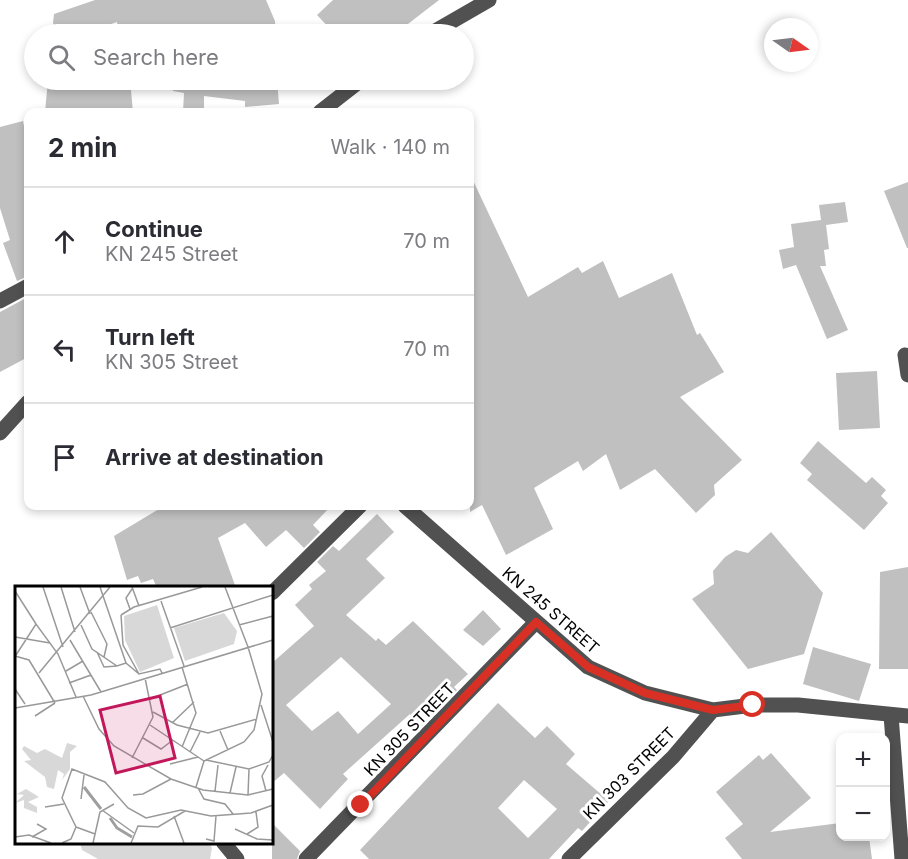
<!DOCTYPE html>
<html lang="en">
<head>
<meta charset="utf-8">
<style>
	:root { --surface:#fff; --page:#f2f2f3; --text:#2b2b33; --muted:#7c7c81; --line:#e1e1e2 }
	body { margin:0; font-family:Inter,sans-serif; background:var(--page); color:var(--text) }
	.controls { position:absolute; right:18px; bottom:18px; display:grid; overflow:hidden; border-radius:12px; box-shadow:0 3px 9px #0003 }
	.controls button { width:54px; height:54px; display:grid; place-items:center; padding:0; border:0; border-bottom:2px solid var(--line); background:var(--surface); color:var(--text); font:30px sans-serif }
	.compass { position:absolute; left:764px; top:18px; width:54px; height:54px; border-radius:50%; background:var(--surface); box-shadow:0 3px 9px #0003; rotate:104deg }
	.stop { position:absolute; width:18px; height:18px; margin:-14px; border:4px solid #d93025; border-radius:50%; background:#fff }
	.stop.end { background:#d93025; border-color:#fff; box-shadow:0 2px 6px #0008 }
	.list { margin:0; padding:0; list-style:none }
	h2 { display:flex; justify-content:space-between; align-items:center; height:78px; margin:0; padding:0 24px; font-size:26px }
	h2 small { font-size:20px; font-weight:400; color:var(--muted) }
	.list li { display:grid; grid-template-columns:39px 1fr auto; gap:18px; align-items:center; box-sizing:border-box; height:108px; padding:0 24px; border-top:2px solid var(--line) }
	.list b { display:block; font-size:22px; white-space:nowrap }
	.list p { margin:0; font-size:20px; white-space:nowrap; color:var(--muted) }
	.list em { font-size:20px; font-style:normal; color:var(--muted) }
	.icon { flex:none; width:33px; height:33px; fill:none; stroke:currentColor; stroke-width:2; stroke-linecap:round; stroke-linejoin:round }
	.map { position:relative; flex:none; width:908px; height:859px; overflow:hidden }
	.search { position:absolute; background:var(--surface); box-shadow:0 3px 9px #0003; left:24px; top:24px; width:450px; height:66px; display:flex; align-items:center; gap:15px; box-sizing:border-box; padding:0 21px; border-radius:33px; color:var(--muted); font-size:22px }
	.panel { position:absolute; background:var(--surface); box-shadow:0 3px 9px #0003; left:24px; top:108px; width:450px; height:402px; border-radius:12px }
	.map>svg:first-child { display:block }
	.grass { fill:#d8d8d8 }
	.building { fill:#c0c0c0; fill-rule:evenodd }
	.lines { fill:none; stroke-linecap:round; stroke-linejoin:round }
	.minor { stroke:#515151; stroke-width:15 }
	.route { stroke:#d93025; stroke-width:8 }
	.labels { text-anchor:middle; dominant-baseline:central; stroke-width:6; stroke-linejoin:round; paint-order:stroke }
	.street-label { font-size:16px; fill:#000; stroke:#fff }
	.inset-river { fill:none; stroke:#9f9f9f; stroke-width:3 }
	.inset-road { fill:none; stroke:#999; stroke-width:1.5 }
	.view { fill:#c2185b; fill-opacity:0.15; stroke:#c2185b; stroke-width:3 }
	.inset-edge { fill:none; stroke:#000; stroke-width:3 }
</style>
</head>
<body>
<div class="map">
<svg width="908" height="859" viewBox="0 0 908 859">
	<rect width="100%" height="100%" fill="#fff"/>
	<path class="grass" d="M210,843L212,848L210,859H98L82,850L80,843Z"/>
	<path class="building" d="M95,0H266L275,21L276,34H128L127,25L118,28L117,22L82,34H57L53,23L54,14Z
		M333,0H439L395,34H335L317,15Z
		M48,80H130L133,112H45Z
		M173,80H277L279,104L245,107V101L204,96V112H183L184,93L173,91Z
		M23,121L28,147V276L17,281L3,243L10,240L0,208V127Z
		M470,174L528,297L578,267L582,273L603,261L619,298L672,273L697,335L700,333L724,372L680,397L742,460L714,485L715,495L696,513L655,469L620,490L606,454L583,471L578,461L534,488L553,529L506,555L482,505L470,512Z
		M908,182V248H907L884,191Z
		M845,202L848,222L826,225L829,249L824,250L826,266H820L848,330L827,339L796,265L783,269L779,250L794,247L791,224L821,220L819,205Z
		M28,297V357L0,372V312Z
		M877,371L880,428L839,430L836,373Z
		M818,441L866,483L872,477L886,490L881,496L888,503L864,530L807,480L812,474L800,463Z
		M164,506H331L313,525L320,532L304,548L286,530L266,547L245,523L218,538L236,588H157L153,579L141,583L138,576L127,580L114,536Z
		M377,514L394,532L366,559L385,578L346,615L376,641L378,638L386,645L413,621L468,674L454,687L457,690L420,728L410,714L343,774L348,779L320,809L284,773L272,783V663L314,626L295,605L312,589L309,585L326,571L317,562L333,546L339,551ZM341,657L391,704L358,734L338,711L312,731L286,705Z
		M771,532L823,593L804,654L748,669L692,599L714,584L713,571L725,557L736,550L748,553Z
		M908,567V669H879L880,572Z
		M483,610L501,629L483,646L463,630Z
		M813,647L871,664L859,701L803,684Z
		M498,703L535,738L547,726L575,754L566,764L609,801L582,831L578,828L549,859H369L360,850ZM524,780L557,809L528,838L498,808Z
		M771,753L811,798L770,832L840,823V837H869L872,859H742L725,838L743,824L716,792L759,755L763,760Z
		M272,823L300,851L297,859H272Z"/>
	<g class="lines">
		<path class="minor" d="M430,34L489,0
			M320,112L361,80
			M0,301L28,286
			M905,355L908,375
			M0,433L28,402
			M405,506L588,667L645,693L713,710L753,705H798L908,716
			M272,593L360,506
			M891,715L902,859
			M223,842L237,859
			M306,859L536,622
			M569,859L673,757L713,710"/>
	</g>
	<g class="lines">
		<path class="route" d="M361,805L536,622L588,667L645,693L713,710L753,705"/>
	</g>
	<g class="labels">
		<g class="street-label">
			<text transform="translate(551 610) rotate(41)">KN 245 STREET</text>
			<text transform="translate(409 729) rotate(-46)">KN 305 STREET</text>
			<text transform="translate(629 773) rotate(-45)">KN 303 STREET</text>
		</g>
	</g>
	<g transform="translate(15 586)">
		<rect width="258" height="258" fill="#fff"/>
		<path d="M142,19L159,72L125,86L110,54L109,30ZM52,157L62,160L55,166V183L47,194L49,188L43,184L39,203L32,201L30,191L9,175L16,174L7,163L9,160L22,167L30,163L47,172ZM11,203L24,211L13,216L22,221V227L9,222V214L0,217L9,209L2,208Z" fill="#d8d8d8"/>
		<path d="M209,27L222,45L219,58L170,75L159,42Z" fill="#d8d8d8"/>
		<path class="inset-river" d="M69,201L86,223M95,232L102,242L117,251"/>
		<path class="inset-road" d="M28,1L48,61M46,1L60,46M65,1L75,28M85,1L111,77L124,88M117,1L124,20M210,1L233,61M0,5L21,38M146,15L169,80M115,23L111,12L117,3M76,26L92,58L89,71M106,29L108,59L124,88L145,83L147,87M106,29L119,21L187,1M66,39L77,63L102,80L111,77M224,39L258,30M155,42L258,9M0,51L35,57M55,54L86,106M82,66L89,81L102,80M1,69L21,38L43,68L61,111M0,70L14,74L40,117M167,81L181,127L167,161M51,85L68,75M24,87L95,1M54,97L76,89M0,103L10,118M68,110L84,143L99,160L156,193L188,204L233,209L258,203M135,113L173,98M246,119L258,156M0,122L76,109L258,54M138,126L162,139L193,147L242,133M20,130L40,117M157,137L179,116M135,139L189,175M205,145L213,164M128,152L146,163L158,154M175,166L185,146M117,172L138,131L130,92M191,174L234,183L254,176L258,169M155,178L183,171M181,201L189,175L229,156L239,144L247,108L233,61M183,202L189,213L210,218L218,228M200,205L203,179M251,205L247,190L253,179M215,207L221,181M118,209L128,208L156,193M233,209L234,183M66,213L69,189M30,221L49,218M87,224L119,247M159,230L169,257M61,241L80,248M220,243L242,253L258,254M232,248L243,241L241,226M0,251L14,249L36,257M17,251L31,243L22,238M191,253L199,255L201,230M47,257L56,253L61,241L47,212L57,183L90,196L113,222L131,232L166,224L196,230L236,227L258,219M78,257L85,226L99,218M116,257L123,240L143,241L170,225"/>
		<path class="view" d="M145,110L160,172L101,187L85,124Z"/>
		<rect width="258" height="258" class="inset-edge"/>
	</g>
</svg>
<div class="controls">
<button>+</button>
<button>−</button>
</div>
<svg class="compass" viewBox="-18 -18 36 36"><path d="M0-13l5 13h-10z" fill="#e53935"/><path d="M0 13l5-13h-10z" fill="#7c7c81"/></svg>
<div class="stop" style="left:753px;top:705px"></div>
<div class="stop end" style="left:361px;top:805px"></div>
<div class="search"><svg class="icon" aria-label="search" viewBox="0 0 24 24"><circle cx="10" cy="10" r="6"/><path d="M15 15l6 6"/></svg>Search here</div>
<section class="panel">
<h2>2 min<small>Walk · 140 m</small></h2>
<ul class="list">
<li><svg class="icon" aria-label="ahead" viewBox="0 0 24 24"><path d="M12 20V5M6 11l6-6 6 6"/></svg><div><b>Continue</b><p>KN 245 Street</p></div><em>70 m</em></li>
<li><svg class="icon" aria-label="left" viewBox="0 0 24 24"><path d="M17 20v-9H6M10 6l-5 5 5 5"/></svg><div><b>Turn left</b><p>KN 305 Street</p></div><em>70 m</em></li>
<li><svg class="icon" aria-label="arrive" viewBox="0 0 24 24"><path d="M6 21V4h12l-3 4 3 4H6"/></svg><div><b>Arrive at destination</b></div></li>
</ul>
</section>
</div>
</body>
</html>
